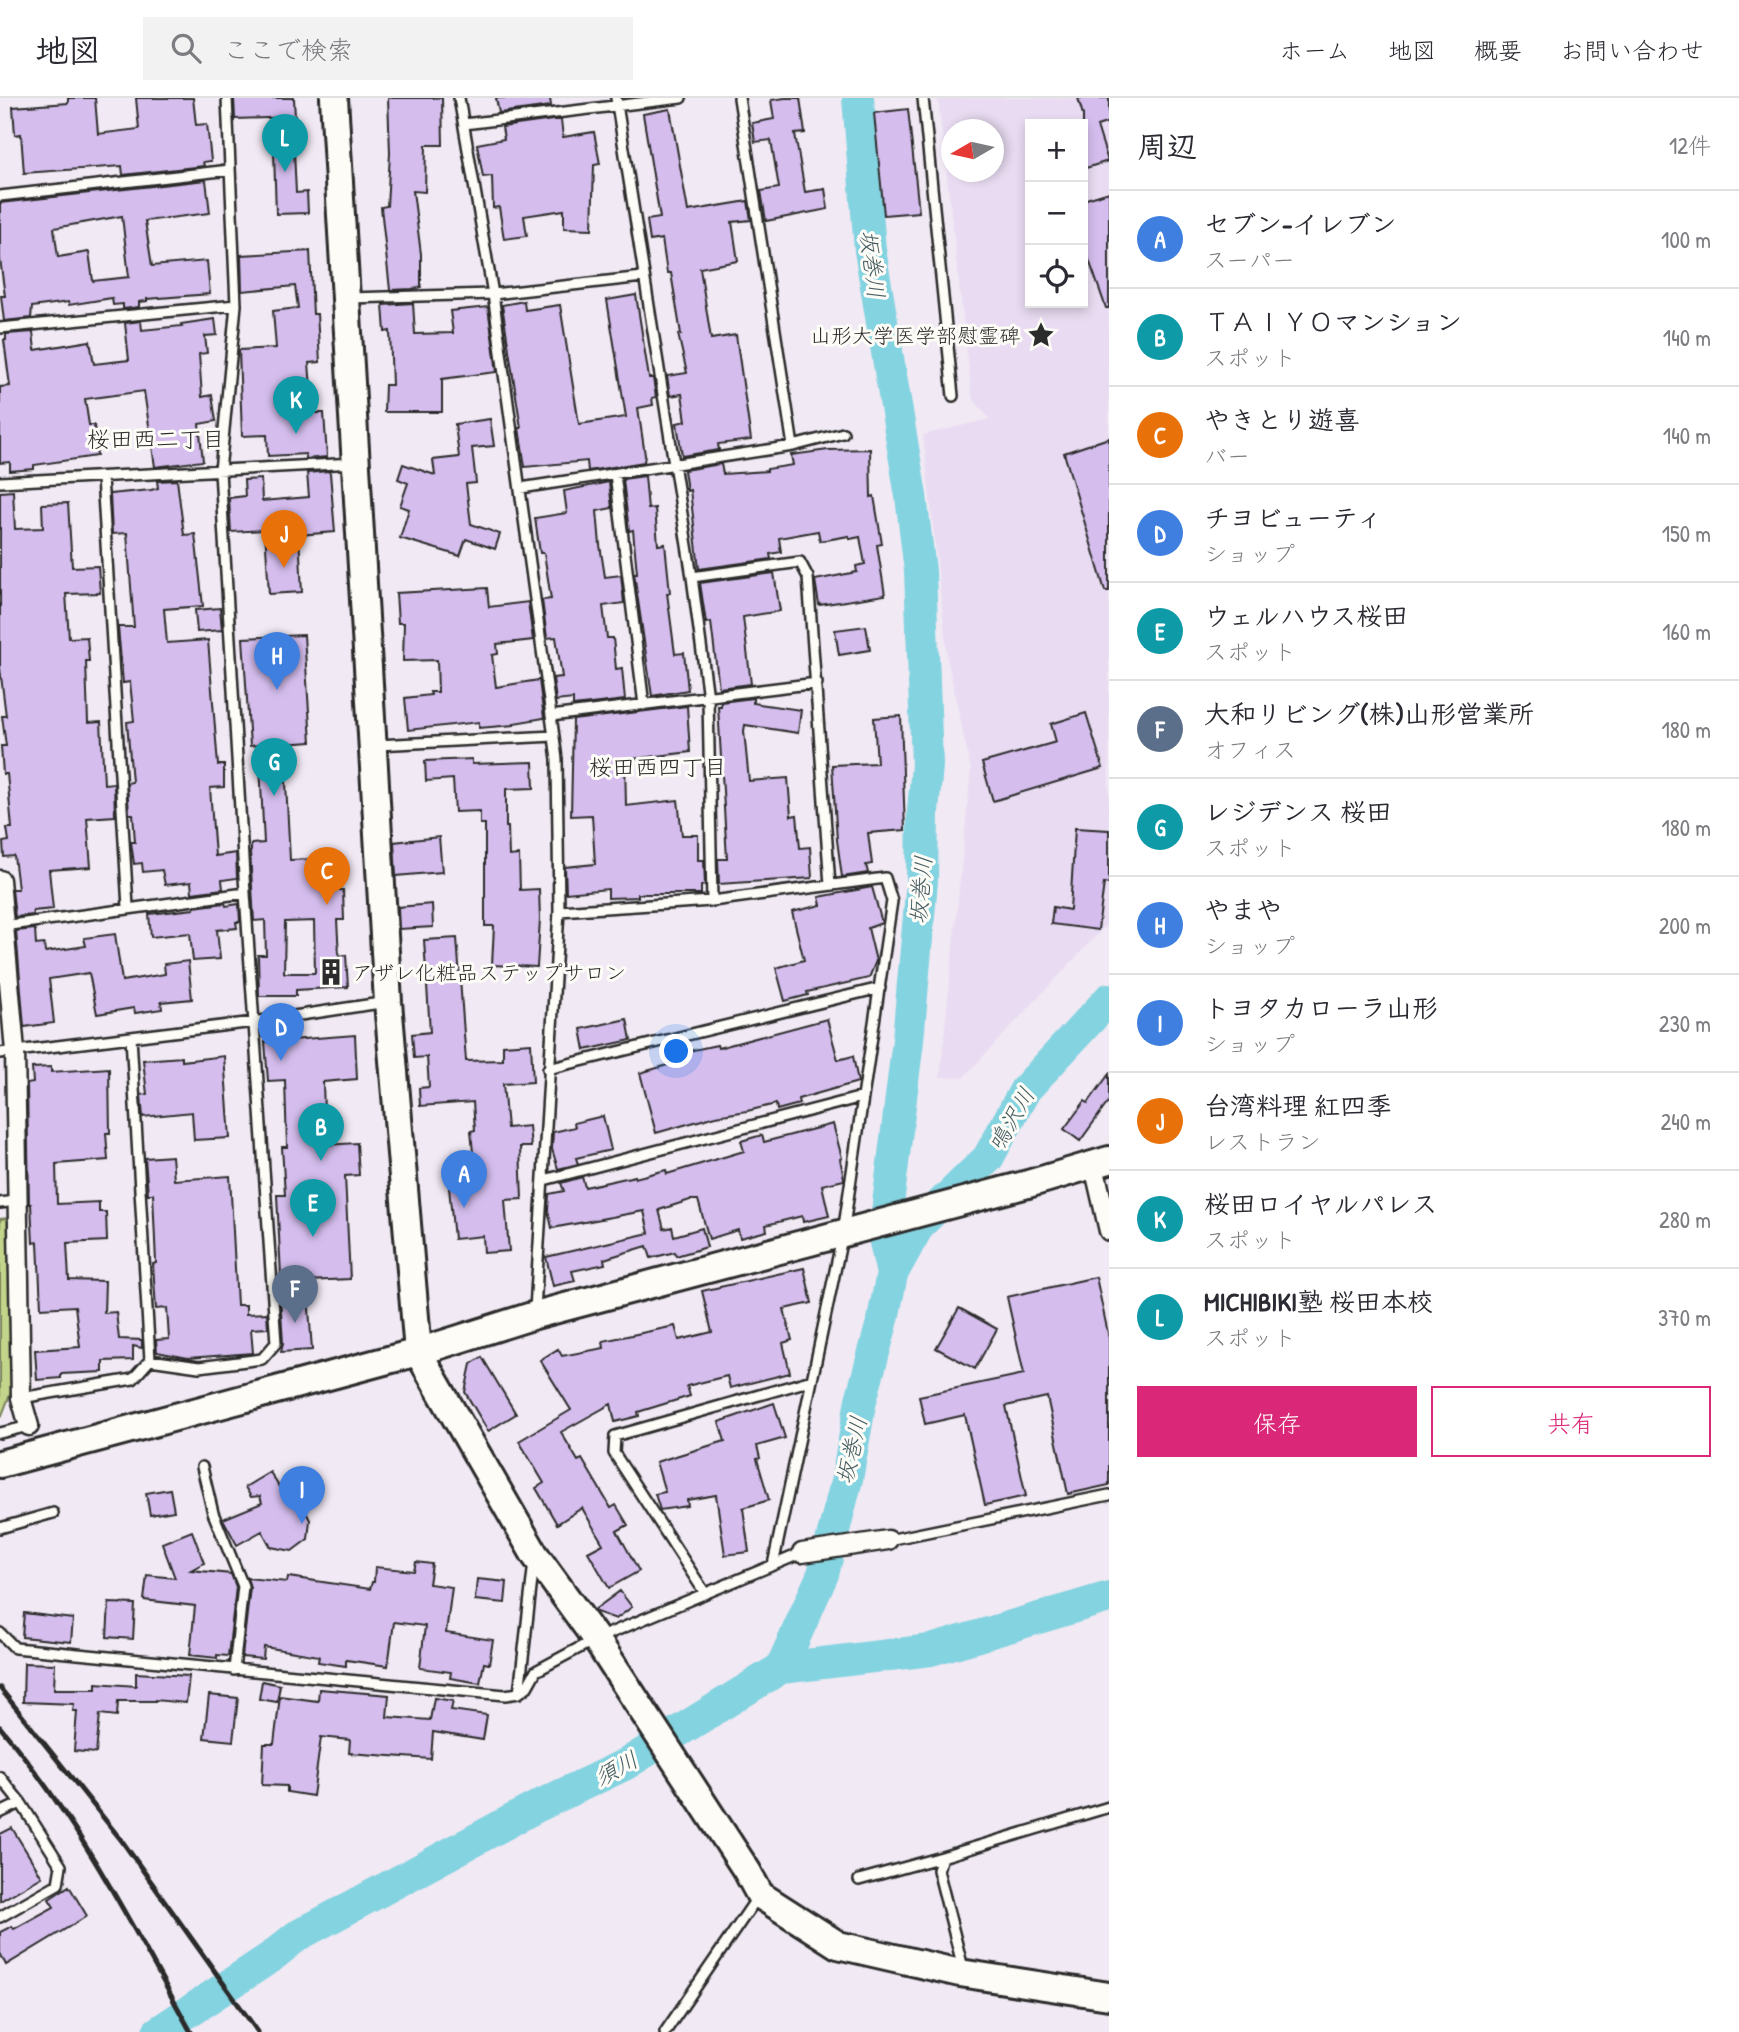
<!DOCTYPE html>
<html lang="ja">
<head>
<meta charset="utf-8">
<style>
	:root { --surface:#fff; --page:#f2f2f3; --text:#2b2b33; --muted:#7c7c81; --line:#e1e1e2; --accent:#db2777 }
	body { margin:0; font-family:"Patrick Hand","Klee One",sans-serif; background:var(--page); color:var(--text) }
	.controls { position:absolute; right:21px; top:21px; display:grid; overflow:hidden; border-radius:0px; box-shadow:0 4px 10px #0003 }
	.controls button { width:63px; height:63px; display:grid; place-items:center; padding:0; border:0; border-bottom:2px solid var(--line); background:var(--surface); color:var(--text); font:35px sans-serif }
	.compass { position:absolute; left:941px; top:21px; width:63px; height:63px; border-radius:50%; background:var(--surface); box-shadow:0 4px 10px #0003; rotate:261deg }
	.you { position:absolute; left:677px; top:954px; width:24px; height:24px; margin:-18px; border:5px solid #fff; border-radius:50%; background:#1a73e8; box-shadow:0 0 0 10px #1a73e833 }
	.badge { display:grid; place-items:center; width:46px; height:46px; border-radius:50%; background:var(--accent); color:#fff; font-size:23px; font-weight:700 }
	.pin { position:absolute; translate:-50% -58px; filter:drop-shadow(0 2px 4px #0008) }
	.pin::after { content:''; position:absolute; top:37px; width:24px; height:21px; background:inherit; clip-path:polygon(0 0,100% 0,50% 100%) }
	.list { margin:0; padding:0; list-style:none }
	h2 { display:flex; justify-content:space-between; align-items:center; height:91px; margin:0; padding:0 28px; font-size:30px }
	h2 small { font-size:23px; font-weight:400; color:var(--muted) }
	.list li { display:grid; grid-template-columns:46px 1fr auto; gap:21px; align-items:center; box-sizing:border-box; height:98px; padding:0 28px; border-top:2px solid var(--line) }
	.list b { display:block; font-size:26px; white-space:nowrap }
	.list p { margin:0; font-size:23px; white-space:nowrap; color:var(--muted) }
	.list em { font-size:23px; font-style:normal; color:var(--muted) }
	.actions { display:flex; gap:14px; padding:21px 28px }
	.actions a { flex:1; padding:16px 0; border:2px solid var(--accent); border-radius:0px; text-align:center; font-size:24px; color:var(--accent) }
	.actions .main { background:var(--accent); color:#fff }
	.icon { flex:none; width:38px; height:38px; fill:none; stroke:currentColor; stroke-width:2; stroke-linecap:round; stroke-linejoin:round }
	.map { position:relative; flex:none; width:1109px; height:1934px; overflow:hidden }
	header { display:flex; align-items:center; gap:42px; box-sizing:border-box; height:98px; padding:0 35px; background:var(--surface); border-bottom:2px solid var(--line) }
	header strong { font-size:33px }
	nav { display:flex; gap:38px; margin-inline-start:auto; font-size:24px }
	.search { width:490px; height:63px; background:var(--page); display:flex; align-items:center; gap:18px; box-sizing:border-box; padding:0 24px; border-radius:0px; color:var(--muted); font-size:26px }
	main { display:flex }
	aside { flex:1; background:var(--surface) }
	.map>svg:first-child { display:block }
	.built { fill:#e9dcf2; fill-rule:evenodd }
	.green { fill:#c3d58a; stroke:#77805a; stroke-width:2 }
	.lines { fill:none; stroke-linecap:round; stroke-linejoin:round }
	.river { stroke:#84d3e0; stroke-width:32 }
	.building { fill:#d5beee; stroke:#2b2b2b; stroke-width:2; fill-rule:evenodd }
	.lane-casing { stroke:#2b2b2b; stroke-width:14 }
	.street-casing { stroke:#2b2b2b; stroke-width:23 }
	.secondary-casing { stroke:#2b2b2b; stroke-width:32 }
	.lane { stroke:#fdfcf7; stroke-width:9 }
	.street { stroke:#fdfcf7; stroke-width:18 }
	.secondary { stroke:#fdfcf7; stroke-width:26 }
	.rail { stroke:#2b2b2b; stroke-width:5 }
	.labels { text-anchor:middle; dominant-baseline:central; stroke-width:6; stroke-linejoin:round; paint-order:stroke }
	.poi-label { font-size:21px; fill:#2b2b2b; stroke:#fdfcf7; text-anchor:end }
	.water-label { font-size:23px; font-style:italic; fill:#465d61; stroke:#fdfcf7 }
	.neighbourhood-label { font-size:23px; fill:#2b2b2b; stroke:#fdfcf7 }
</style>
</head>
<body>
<header>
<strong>地図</strong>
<div class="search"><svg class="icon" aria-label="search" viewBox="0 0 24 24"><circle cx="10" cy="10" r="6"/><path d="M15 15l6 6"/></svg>ここで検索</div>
<nav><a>ホーム</a><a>地図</a><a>概要</a><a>お問い合わせ</a></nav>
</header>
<main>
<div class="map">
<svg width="1109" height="1934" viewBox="0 0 1109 1934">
	<rect width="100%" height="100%" fill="#f1e9f4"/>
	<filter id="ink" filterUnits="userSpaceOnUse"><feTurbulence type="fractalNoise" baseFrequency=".0143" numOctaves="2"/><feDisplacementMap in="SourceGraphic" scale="14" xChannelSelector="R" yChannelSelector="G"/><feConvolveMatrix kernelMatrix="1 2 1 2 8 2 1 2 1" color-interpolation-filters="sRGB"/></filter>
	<g filter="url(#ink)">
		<path class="built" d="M938,0H1109V824L963,980L940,979L971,672L948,564L923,337L989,321L972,299ZM1030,26H1083V205H1030ZM951,32H993V74H951Z"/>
		<path class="green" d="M9,1120L13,1289L2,1317L0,1318V1121Z"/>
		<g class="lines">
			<path class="river" d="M892,1176L919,1127L988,1060L1025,992L1109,901
				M781,1570L823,1476L847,1381L861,1302L883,1221L892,1176L884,1139L908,942L922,783L923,713L927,667L920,473L911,398L870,152L858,0
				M158,1934L271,1859L297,1838L538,1708L626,1666L781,1570L931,1552L1109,1499"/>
		</g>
		<path class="building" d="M68,0H95L98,36L139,31L136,0H193L196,27L207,26L211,63L203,64L204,68L123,77L122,68L24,75L21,36L15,37L13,9L68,5Z
			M234,0H294L295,19L235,21Z
			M388,0H442L443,47H426L425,94L413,93L421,156V189L412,191L390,192L381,109L387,108L390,55Z
			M496,0H550L551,8L499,15Z
			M785,0H800L805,35L795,36L805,94L825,91L828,111L766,123L761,93L779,90L771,42L755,44L752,25L774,21L771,2Z
			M1078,0H1109V24L1097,28L1108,63L1083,71V17Z
			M670,11L688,113L748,103L751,122L732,124L738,163L700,170L711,241L736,237L751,342L718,346L719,352L682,358L677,325L686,323L682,296L670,298L667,278L687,275L678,236H681L671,175H667L662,141L650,143L647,122L660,120L643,16Z
			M908,11L919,114L884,117L874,15Z
			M553,22H561L563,39L594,34L600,66L594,67L592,131L564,130V112L524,118L527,138L504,141L499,109L493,110L492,78L483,79L477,46L504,41L502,29Z
			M294,53L296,95L307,94L308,115L276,116L274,54Z
			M206,82L210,115L145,123L152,168L207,163L210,196L147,201V203L139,204V209L123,211V206L113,207L112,200L69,207L68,204L32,209L31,220L4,223L1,198H5L0,161V105ZM122,118L129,179L93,183L89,154L58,159L54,130Z
			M1109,94V210H1106L1083,145V102Z
			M310,153L313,216H317L320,264L309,265L313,315H324L327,359L306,361V356L268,358L267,337L242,338L239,252L276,250L273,213L298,210L295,188L242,193L241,157Z
			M636,197L649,280H653L656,299L652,300L653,307L638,310L645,357L644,364L588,373L587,363L525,369L519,330H521L502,207L524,203L525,212L560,207L579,326L626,319L607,202Z
			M413,205L415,236L453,235L450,213L488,209L497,274L442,281V314H384L385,287H392L390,233L385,234L383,207Z
			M215,221L217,237L205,238L207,255L199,256L202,299L212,297L216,323L199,326L203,363L155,369L144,293L85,301L89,327H94L97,358L34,367V371L10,373V364L0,365V289L10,288L4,242H6V236L33,234L35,252L90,243L94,266L129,262L125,225L141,223L142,232L182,228L181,226Z
			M490,321L494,348L472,350L476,385L466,386L471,426L500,436L495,451L466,441L460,458L400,440L409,411L400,408L408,385L398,381L403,366L435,377L433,362L459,359L455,326Z
			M1109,340V493H1105L1064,355Z
			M870,351L871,399L874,398L882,446L877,447L885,497L819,507L815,482L857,474L856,468L865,466L860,439L850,441L849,438L820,443L818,433L779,440L781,454L770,456L771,461L699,471L690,392L687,393L684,372L721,366L723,376L767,373V371L793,367L791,357L828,352Z
			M328,373L330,375L335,434L299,437L302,494L269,496L265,432L231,434L229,400L245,398L244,382L261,381L262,403L309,399L307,375Z
			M645,378L648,411L655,410L658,447L665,446L670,495H667L675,556L684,555L688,592L652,598L634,475H637L633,432L629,433L623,381Z
			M177,382L184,437L195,436L203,508L164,511L167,545L208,542L218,667H224V689L210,690L215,758L236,755L237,780L222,782L223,791L192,795L191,784L165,787L162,772L143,774L142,765L134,766L131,744H135L133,716H129L127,685L132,684L127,624L134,623L130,584L123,585L118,529H134L127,435L112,436L110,396L151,392L158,390L157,383Z
			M609,384L612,410L597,413L600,447L605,479L621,477L624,505L603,508L607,540H613L616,571L622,570L625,602L573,608V601L556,603L553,580L562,579L556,539L547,540L542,502L551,501L544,455H540L535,420L567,415L564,393Z
			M13,393L15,431L43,430L42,406L68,405L72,469L98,468L100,495L66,496L69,540L87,539L89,563H86L88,625L101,624L104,686L114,685L115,718L87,720L91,769L49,772L53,811L33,813V817L15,819L12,791H18L14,758L4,759L3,744L9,743L7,730H12L7,676H3L1,648H6L2,618H6L0,570V394Z
			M774,475L780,513L743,519L751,586L719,590L711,524L706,525L700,485Z
			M487,490L489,509L528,504L533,542L497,546L498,556L492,557L496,589L539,582L544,620L514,625V627L479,630V624L408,632L405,600L431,597L430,594H438L437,562L403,563L404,525H398L396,495Z
			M220,510L222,532L197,534L195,512Z
			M866,528L870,552L839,557L835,532Z
			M304,537L311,644L284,646L290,762L338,760L340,792H343L344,822H337L339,858L346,857L348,889L296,892V898H259L258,857H266L265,822L254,823L250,754L251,753V746L264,745L259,647L250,648L243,540ZM314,823L315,875H284L285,824Z
			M753,600V605L801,612L798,635L745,627L744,633L749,683L788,680L791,718L797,717L800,750L810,749L812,780L719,786L718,761H727L718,608H721V604Z
			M687,608L690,654L625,662L626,708L678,702L682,737H698V762H704L705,787L701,788V796H638V799L608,800V791L566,795L565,769L595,766L592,717L571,718L573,622Z
			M1086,615L1103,670L993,703L982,665L1056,644L1051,626Z
			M901,618L905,732L868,735L872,766L866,767L868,775L842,779L837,742L832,667L877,665L874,620Z
			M472,661V666L533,664L534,690L506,691V729H508L509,758L519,757L520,792L539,791L540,821L537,869L492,867L494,828H485V726H480V713L455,714L453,681L426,683L425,663Z
			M1075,730L1109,732V786L1104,785L1098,832L1051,826L1053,809L1070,812Z
			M439,739L442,774L396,778L394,744Z
			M872,789L882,825L868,830L876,863L869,880L807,894L808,897L785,903L776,870L804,862L792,814L821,807L819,799Z
			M225,805L226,808L239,806L240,824H236L237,830L217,832L220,861L193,863L190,835L151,839L149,816L194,811V809Z
			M432,806L433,829L399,831L398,809Z
			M35,831L36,847L44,846L45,854L86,848L84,840L115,836L122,883L165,876L164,866L188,863L192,901L161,904L162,911L135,915L134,910L97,916L89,875L49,881L54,925L24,929L16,833Z
			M457,840L466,963L503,962V947L531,945L533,984L503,986L507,1030L529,1028L531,1049H520L522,1101L505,1102L509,1153L484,1155L483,1138L454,1141L448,1079L475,1076L471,1033L475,1032L473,1004L420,1008L419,990L429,989L427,959L414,960L412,936L430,934L424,842Z
			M627,921L631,942L585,952L581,931Z
			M827,921L838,962L853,958L858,984L798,1001L799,1006L777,1012L776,1006L747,1013L716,1018L656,1035L640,975L685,962L684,954L717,947L718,950Z
			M355,937L357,981L323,984L325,1047L357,1045L359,1077L345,1078L350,1181L307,1183L312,1252L281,1254L283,1245L280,1198H282L277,1097H285L282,1049H287L285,982L268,983L265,944Z
			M224,958L230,1040L194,1042L192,1014L143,1019L141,997L147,996L143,962L182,959V963Z
			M51,969V974L109,970L110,1035H106L108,1062L56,1066L57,1106L99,1104V1114H106L107,1143L67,1145L69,1182L105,1183L104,1215L116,1214L119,1241L142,1242V1250L133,1248V1262L103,1263V1274L61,1276V1280L37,1282L35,1252L80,1249L75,1208L41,1210L38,1144L33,1145L31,1106H29L27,986L33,985L32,970Z
			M1109,976V1003L1080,1043L1064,1031L1085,1003L1088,1005Z
			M603,1018L611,1052L576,1060L578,1066L558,1071L552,1051L553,1034L575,1029L574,1025Z
			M833,1026L842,1060L840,1061L844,1080V1082L822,1087L829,1118L803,1124L802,1118L766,1127L767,1133L740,1140L738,1132L709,1141L698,1102H690L659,1112L664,1131L672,1129L674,1138L702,1130L707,1149L676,1158L675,1154L651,1160L647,1148L604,1161L605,1166L572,1173L575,1183L553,1188L546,1159L649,1135L644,1113L552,1130L548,1112L549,1096L564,1093L561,1085L582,1079L585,1089L635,1078V1080L666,1072L667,1076L744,1053L741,1043L762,1037L764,1044Z
			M172,1058L174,1082L230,1078L237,1207H246V1216L267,1215L268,1230L251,1231L253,1255L188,1260L157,1254L156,1242L169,1241L167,1210L156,1211L153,1166L156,1165L153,1096H148L145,1060Z
			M804,1170L812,1205L784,1211L792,1242L783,1245L790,1275L730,1290L727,1278L687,1288L690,1298L638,1314L639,1318L615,1324L611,1306L561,1334L578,1363L582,1361L611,1410L616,1407L628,1427L617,1433L639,1473L609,1490L588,1454L603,1446L582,1410L557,1426L536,1390L544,1385L519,1343L571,1312L540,1262L558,1251L562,1258L604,1250L603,1243L675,1228L679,1242L712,1234L702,1193Z
			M1096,1179L1109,1240V1387L1068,1396L1047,1299L1006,1308L1026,1398L985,1407L965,1317L925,1326L919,1298L1024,1276L1007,1199Z
			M959,1210L997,1231L975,1271L936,1250Z
			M482,1259L516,1316L488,1333L465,1294L471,1266Z
			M774,1305L785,1340L757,1348L760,1360L757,1361L769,1402L743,1410L749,1454L725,1457L716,1397L687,1402L688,1408L660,1412L655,1396L665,1394L656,1364L725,1343L719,1324Z
			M270,1374L289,1405L302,1406L310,1422L308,1441L292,1453L271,1449L262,1433L237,1447L223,1421L262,1405L260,1398L251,1399L245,1389Z
			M170,1391L174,1413L150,1417L146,1395Z
			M192,1433L204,1465L191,1472L231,1476L236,1489L228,1558L217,1557V1560L190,1557L195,1508L144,1502L147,1477L175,1480L162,1445Z
			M416,1464L432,1466L429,1486L452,1489L446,1535L493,1542L489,1566L484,1565L480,1585L450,1580L451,1574L420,1570L425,1528L394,1524L388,1568L346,1562V1568L318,1564L319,1558L264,1549L263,1561L242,1559L250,1489L247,1480L287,1484L288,1479L370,1491L372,1484H374L375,1469L414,1473Z
			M477,1481L507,1484L505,1505L475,1502Z
			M620,1493L632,1509L616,1521L596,1514L594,1512Z
			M109,1505L135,1506L133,1541L107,1539Z
			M24,1515L73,1521L71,1544L22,1539Z
			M24,1565L55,1566L54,1591H96V1585L136,1588V1575L189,1578L186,1605L155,1602V1603H118L117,1618L100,1616L96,1655L74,1653L77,1613H73L74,1606L23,1604Z
			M262,1583L280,1587L277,1604L259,1601Z
			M319,1591L389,1597L387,1619L430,1622L434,1600L453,1603L451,1612L487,1617L483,1642L433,1634L431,1661L349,1655L350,1642L321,1639L313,1698L287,1694V1688L262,1687L264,1646H274L280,1598L318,1603Z
			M209,1597L238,1600L233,1643L204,1640Z
			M12,1730L42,1779L0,1803V1736Z
			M69,1788L87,1818L6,1867L0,1855V1834L12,1828L14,1831L54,1809L49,1801Z"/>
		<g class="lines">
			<defs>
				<path id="lane" d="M459,0L493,196L557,661L559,813L535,1212
					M616,0L692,479L708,600L712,803
					M739,0L793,348
					M923,0L953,298
					M464,26L681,0
					M0,98L230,72
					M349,200L493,196L643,179
					M0,230L236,207
					M615,376L644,607
					M102,379L128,809
					M0,384L355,365
					M521,390L793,348L843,335
					M692,479L800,464L808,479L830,787
					M551,618L817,585
					M377,647L554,638
					M559,813L712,803L885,780L892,803L843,1135L773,1467
					M3,828L245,795
					M131,939L150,1262
					M0,955L254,924L387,904
					M548,971L880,890
					M544,1082L862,999
					M0,1105L16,1103
					M21,1300L133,1281L150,1262L199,1269L262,1261L276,1245L245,795L220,373L236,207L227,0
					M0,1335L29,1328
					M202,1369L213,1415L243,1488L234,1572
					M0,1430L53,1415
					M888,1442L1109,1397
					M705,1495L614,1355L615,1338L812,1282
					M0,1535L15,1550L505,1597L519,1595L527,1589L536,1573L596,1541L802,1455
					M519,1595L534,1464
					M0,1679L21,1705L61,1768L58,1786L0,1819
					M0,1715L21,1705
					M859,1782L942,1759
					M963,1870L938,1772L942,1759L1109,1709
					M665,1934L759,1797"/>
				<path id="street" d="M0,782L15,953L21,1300L29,1328
					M1094,1068L1109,1133
					M802,1455L888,1442"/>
				<path id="secondary" d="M334,0L388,904L418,1254L535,1457L596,1541L747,1773L760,1797L838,1847L960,1875L1109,1898
					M0,1366L418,1254L535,1217L1028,1086L1109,1062"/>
			</defs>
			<use href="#lane" class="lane-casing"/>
			<use href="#street" class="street-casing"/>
			<use href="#secondary" class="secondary-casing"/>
			<use href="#lane" class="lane"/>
			<use href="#street" class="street"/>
			<use href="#secondary" class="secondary"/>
			<path class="rail" d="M0,1590L122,1743L258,1934
				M0,1629C78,1721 133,1829 191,1934"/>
		</g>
	</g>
	<defs>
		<symbol id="sight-bare" viewBox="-9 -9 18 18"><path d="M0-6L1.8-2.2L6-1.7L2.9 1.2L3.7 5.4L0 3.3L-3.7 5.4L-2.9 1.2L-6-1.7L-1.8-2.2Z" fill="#2b2b2b" stroke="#fdfcf7" stroke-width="2.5" paint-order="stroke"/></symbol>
		<symbol id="building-bare" viewBox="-9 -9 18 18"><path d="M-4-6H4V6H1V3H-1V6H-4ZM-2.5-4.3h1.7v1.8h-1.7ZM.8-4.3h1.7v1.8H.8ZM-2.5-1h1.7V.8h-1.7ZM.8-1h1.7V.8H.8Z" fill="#2b2b2b" stroke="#fdfcf7" stroke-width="2.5" paint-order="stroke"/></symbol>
	</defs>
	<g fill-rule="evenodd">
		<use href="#sight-bare" x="1022" y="218" width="38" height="38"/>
		<use href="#building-bare" x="312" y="855" width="38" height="38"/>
	</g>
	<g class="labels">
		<g class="poi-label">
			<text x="1020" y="237">山形大学医学部慰霊碑</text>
			<text x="352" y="874" text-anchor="start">アザレ化粧品ステップサロン</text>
		</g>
		<g class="water-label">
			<text transform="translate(873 166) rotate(83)">坂巻川</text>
			<text transform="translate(920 792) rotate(-85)">坂巻川</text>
			<text transform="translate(1011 1021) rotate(-60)">鳴沢川</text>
			<text transform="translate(851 1352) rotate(-77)">坂巻川</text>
			<text transform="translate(616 1670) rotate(-29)">須川</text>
		</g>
		<g class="neighbourhood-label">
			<text x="156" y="340">桜田西二丁目</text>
			<text x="658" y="668">桜田西四丁目</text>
		</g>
	</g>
</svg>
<div class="controls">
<button>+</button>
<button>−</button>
<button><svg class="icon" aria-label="locate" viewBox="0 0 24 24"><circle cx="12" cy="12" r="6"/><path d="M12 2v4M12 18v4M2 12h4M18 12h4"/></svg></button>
</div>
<svg class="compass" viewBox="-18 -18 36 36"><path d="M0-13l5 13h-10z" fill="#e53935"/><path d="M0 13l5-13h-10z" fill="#7c7c81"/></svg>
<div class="you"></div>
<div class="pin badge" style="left:464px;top:1110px;background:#3f7fe0">A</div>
<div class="pin badge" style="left:321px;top:1063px;background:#0f9aa8">B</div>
<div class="pin badge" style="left:327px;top:807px;background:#e8710a">C</div>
<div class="pin badge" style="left:281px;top:963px;background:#3f7fe0">D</div>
<div class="pin badge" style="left:313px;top:1139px;background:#0f9aa8">E</div>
<div class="pin badge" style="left:295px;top:1225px;background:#5c6f8a">F</div>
<div class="pin badge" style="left:274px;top:698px;background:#0f9aa8">G</div>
<div class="pin badge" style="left:277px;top:592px;background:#3f7fe0">H</div>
<div class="pin badge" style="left:302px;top:1426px;background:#3f7fe0">I</div>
<div class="pin badge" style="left:284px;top:470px;background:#e8710a">J</div>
<div class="pin badge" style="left:296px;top:336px;background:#0f9aa8">K</div>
<div class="pin badge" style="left:285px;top:74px;background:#0f9aa8">L</div>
</div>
<aside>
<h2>周辺<small>12件</small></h2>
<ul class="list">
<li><span class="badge" style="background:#3f7fe0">A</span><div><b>セブン-イレブン</b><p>スーパー</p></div><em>100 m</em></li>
<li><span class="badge" style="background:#0f9aa8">B</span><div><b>ＴＡＩＹＯマンション</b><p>スポット</p></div><em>140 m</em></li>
<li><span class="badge" style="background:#e8710a">C</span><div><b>やきとり遊喜</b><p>バー</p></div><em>140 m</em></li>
<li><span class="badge" style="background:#3f7fe0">D</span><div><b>チヨビューティ</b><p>ショップ</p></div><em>150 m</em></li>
<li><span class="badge" style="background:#0f9aa8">E</span><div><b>ウェルハウス桜田</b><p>スポット</p></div><em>160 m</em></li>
<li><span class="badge" style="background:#5c6f8a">F</span><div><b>大和リビング(株)山形営業所</b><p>オフィス</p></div><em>180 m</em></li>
<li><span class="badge" style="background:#0f9aa8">G</span><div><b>レジデンス 桜田</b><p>スポット</p></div><em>180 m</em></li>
<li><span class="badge" style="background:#3f7fe0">H</span><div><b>やまや</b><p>ショップ</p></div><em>200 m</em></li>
<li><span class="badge" style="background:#3f7fe0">I</span><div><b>トヨタカローラ山形</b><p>ショップ</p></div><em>230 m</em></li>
<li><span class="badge" style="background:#e8710a">J</span><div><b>台湾料理 紅四季</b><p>レストラン</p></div><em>240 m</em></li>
<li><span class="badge" style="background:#0f9aa8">K</span><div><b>桜田ロイヤルパレス</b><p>スポット</p></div><em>280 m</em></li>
<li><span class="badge" style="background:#0f9aa8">L</span><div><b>MICHIBIKI塾 桜田本校</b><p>スポット</p></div><em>370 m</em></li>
</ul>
<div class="actions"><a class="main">保存</a><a>共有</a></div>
</aside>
</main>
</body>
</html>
